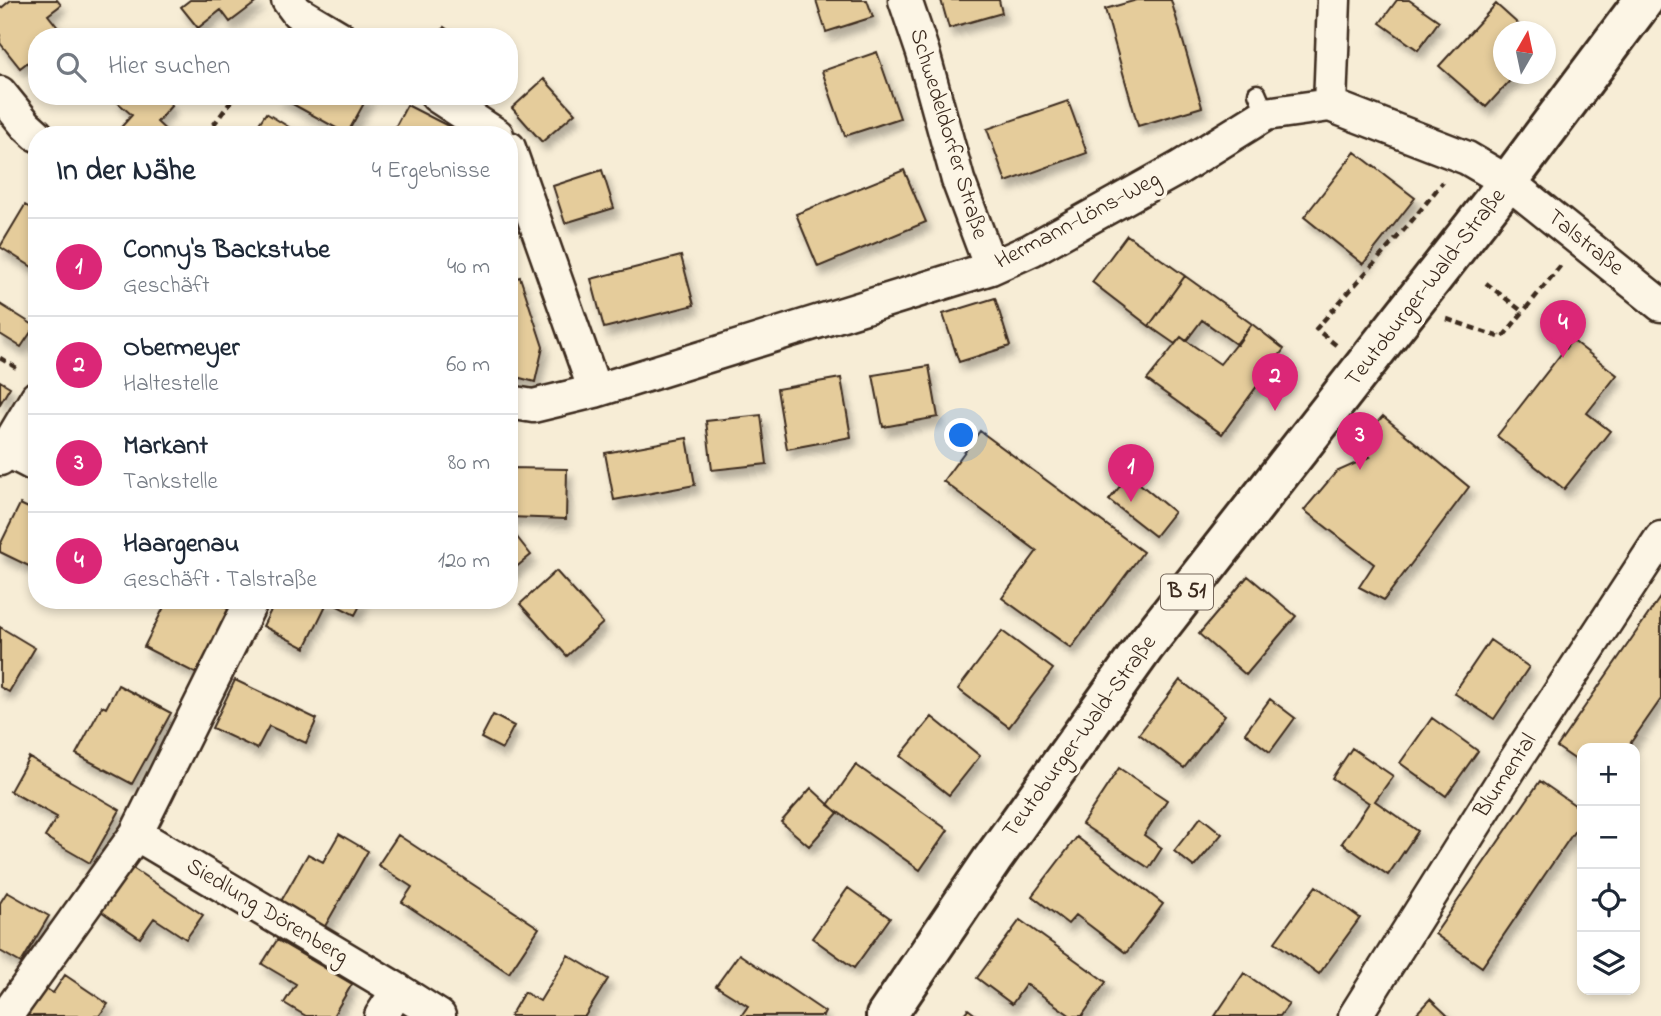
<!DOCTYPE html>
<html lang="de">
<head>
<meta charset="utf-8">
<style>
	:root { --surface:#fff; --page:#f2f2f3; --text:#1f2937; --muted:#747a83; --line:#e0e1e3; --accent:#db2777 }
	body { margin:0; font-family:"Indie Flower",sans-serif; background:var(--page); color:var(--text) }
	.controls { position:absolute; right:21px; bottom:21px; display:grid; overflow:hidden; border-radius:14px; box-shadow:0 4px 10px #0003 }
	.controls button { width:63px; height:63px; display:grid; place-items:center; padding:0; border:0; border-bottom:2px solid var(--line); background:var(--surface); color:var(--text); font:35px sans-serif }
	.compass { position:absolute; left:1493px; top:21px; width:63px; height:63px; border-radius:50%; background:var(--surface); box-shadow:0 4px 10px #0003; rotate:9deg }
	.you { position:absolute; left:962px; top:436px; width:24px; height:24px; margin:-18px; border:5px solid #fff; border-radius:50%; background:#1a73e8; box-shadow:0 0 0 10px #1a73e833 }
	.badge { display:grid; place-items:center; width:46px; height:46px; border-radius:50%; background:var(--accent); color:#fff; font-size:23px; font-weight:700 }
	.pin { position:absolute; translate:-50% -58px; filter:drop-shadow(0 2px 4px #0008) }
	.pin::after { content:''; position:absolute; top:37px; width:24px; height:21px; background:inherit; clip-path:polygon(0 0,100% 0,50% 100%) }
	.list { margin:0; padding:0; list-style:none }
	h2 { display:flex; justify-content:space-between; align-items:center; height:91px; margin:0; padding:0 28px; font-size:30px }
	h2 small { font-size:23px; font-weight:400; color:var(--muted) }
	.list li { display:grid; grid-template-columns:46px 1fr auto; gap:21px; align-items:center; box-sizing:border-box; height:98px; padding:0 28px; border-top:2px solid var(--line) }
	.list b { display:block; font-size:26px; white-space:nowrap }
	.list p { margin:0; font-size:23px; white-space:nowrap; color:var(--muted) }
	.list em { font-size:23px; font-style:normal; color:var(--muted) }
	.icon { flex:none; width:38px; height:38px; fill:none; stroke:currentColor; stroke-width:2; stroke-linecap:round; stroke-linejoin:round }
	.map { position:relative; flex:none; width:1661px; height:1016px; overflow:hidden }
	.search { position:absolute; background:var(--surface); box-shadow:0 4px 10px #0003; left:28px; top:28px; width:490px; height:77px; display:flex; align-items:center; gap:18px; box-sizing:border-box; padding:0 24px; border-radius:28px; color:var(--muted); font-size:26px }
	.panel { position:absolute; background:var(--surface); box-shadow:0 4px 10px #0003; left:28px; top:126px; width:490px; height:483px; border-radius:28px }
	.map>svg:first-child { display:block }
	.building { fill:#e5cc9b; stroke:#3b2a1e; stroke-width:2; filter:url(#shadow) }
	.lines { fill:none; stroke-linecap:round; stroke-linejoin:round }
	.lane-casing { stroke:#3b2a1e; stroke-width:21 }
	.street-casing { stroke:#3b2a1e; stroke-width:37 }
	.primary-casing { stroke:#3b2a1e; stroke-width:44 }
	.path { stroke:#3b2a1e; stroke-width:4.5; stroke-dasharray:7 5; stroke-linecap:butt }
	.lane { stroke:#fcf5e5; stroke-width:16 }
	.street { stroke:#fcf5e5; stroke-width:32 }
	.primary { stroke:#fcf5e5; stroke-width:38 }
	.labels { text-anchor:middle; dominant-baseline:central; stroke-width:7; stroke-linejoin:round; paint-order:stroke }
	.shield { fill:#fcf5e5; stroke:#75675a; stroke-width:2 }
	.shield-label { font-size:21px; font-weight:bold; fill:#3b2a1e }
	.street-label { font-size:23px; fill:#3b2a1e; stroke:#fcf5e5 }
</style>
</head>
<body>
<div class="map">
<svg width="1661" height="1016" viewBox="0 0 1661 1016">
	<defs>
		<filter id="shadow"><feDropShadow dx="4.5" dy="8" stdDeviation="3.5" flood-color="#0004"/></filter>
	</defs>
	<rect width="100%" height="100%" fill="#f7edd6"/>
	<filter id="ink" filterUnits="userSpaceOnUse"><feTurbulence type="fractalNoise" baseFrequency=".0143" numOctaves="2"/><feDisplacementMap in="SourceGraphic" scale="14" xChannelSelector="R" yChannelSelector="G"/><feConvolveMatrix kernelMatrix="1 2 1 2 8 2 1 2 1" color-interpolation-filters="sRGB"/></filter>
	<g filter="url(#ink)">
		<path class="building" d="M11,0H57L61,5L48,15L63,34L59,37H37V55L20,68L0,43V9Z
			M190,0H257L258,1L230,22L221,10L198,28L181,7Z
			M816,0H867L873,17L826,32Z
			M941,0H999L1002,13L949,28Z
			M1137,0H1171L1202,107L1138,126L1105,9Z
			M1397,0H1409L1439,21L1418,50L1380,23Z
			M1496,4L1527,32H1504V74H1516L1486,107L1439,66Z
			M444,27L458,37H438Z
			M877,52L900,118L845,136L822,71Z
			M544,79L575,113L542,142L512,108Z
			M121,96H162L172,105L157,122L171,135H114L132,115L116,101Z
			M278,96H368L347,134Z
			M1068,101L1087,153L1006,182L987,129Z
			M407,105L454,129L451,135H391Z
			M266,113L297,132L295,135H260L254,131Z
			M1355,152L1415,198L1363,264L1304,217Z
			M602,170L614,208L565,223L553,186Z
			M904,170L926,222L818,267L796,214Z
			M25,205L37,212V270L0,247Z
			M1127,235L1185,276L1149,326L1092,282Z
			M681,256L694,305L604,328L591,279Z
			M1185,276L1252,324L1237,345L1202,320L1186,341L1181,337L1175,344L1149,326Z
			M520,277L543,347L535,382L509,375V280Z
			M995,298L1010,346L959,362L943,314Z
			M0,304L35,326L21,347L0,334Z
			M1252,324L1284,349L1222,434L1147,380L1181,337L1220,364Z
			M1572,340L1617,375L1587,413L1610,431L1564,489L1497,436Z
			M929,366L938,417L883,427L873,375Z
			M841,378L851,437L787,449L777,389Z
			M0,381L10,387L0,404Z
			M761,415L767,464L712,470L706,421Z
			M1383,416L1469,487L1384,600L1359,587L1374,564L1304,510L1336,472L1370,457L1357,445Z
			M980,431L1143,552L1071,648L1002,598L1037,551L943,481Z
			M687,438L695,485L614,500L605,453Z
			M510,468L567,469L566,519L509,517Z
			M1129,475L1174,512L1155,536L1109,500Z
			M20,504L37,512V570L0,552V545Z
			M509,527L531,555L509,573Z
			M556,571L603,623L567,656L520,604Z
			M1248,576L1296,616L1246,675L1199,634Z
			M1661,596V699L1627,748H1582V764L1557,747Z
			M165,600H212L232,611L199,675L144,647L167,601Z
			M276,600H363L355,615L328,601L305,648L263,626Z
			M0,627L35,648L9,692L0,687Z
			M1002,631L1053,669L1009,727L958,689Z
			M1490,640L1529,667L1494,719L1454,693Z
			M235,680L317,719L306,743L269,726L257,749L212,728Z
			M1180,680L1225,715L1184,768L1139,734Z
			M118,685L171,713L132,784L76,754L102,706L106,708Z
			M1270,699L1295,718L1270,752L1245,733Z
			M493,715L514,726L502,749L481,738Z
			M932,717L980,756L949,795L900,756Z
			M1432,718L1478,751L1446,796L1400,763Z
			M1352,748L1393,776L1375,801L1418,831L1388,875L1342,843L1369,803L1332,778Z
			M29,757L120,810L90,863L45,837L57,817L10,791Z
			M856,765L948,830L920,870L828,805Z
			M1119,768L1167,800L1144,835L1162,848L1149,868L1082,824Z
			M1540,781L1582,810V820L1482,967L1435,934Z
			M811,788L838,813L809,846L781,822Z
			M1201,817L1222,834L1194,867L1174,851Z
			M339,834L368,851L324,928L280,903L308,854L323,862Z
			M398,835L539,928L509,973L402,902L412,887L378,865Z
			M1077,837L1163,904L1126,953L1076,915L1068,924L1032,896Z
			M128,865L203,915L186,939L154,918L140,938L98,909Z
			M1316,886L1360,918L1319,974L1275,942Z
			M848,888L890,918L854,968L812,938Z
			M7,892L49,916L21,963L0,951V903Z
			M1020,920L1106,982L1082,1016H1071L1026,984L1012,1004L977,978Z
			M277,940L352,984L333,1016H306L284,1003L296,984L262,964Z
			M739,954L825,1012L823,1016H741L748,1006L716,986Z
			M568,955L608,979L585,1016H510L524,992L540,1001Z
			M1244,973L1289,1004L1280,1016H1215Z
			M65,975L108,1004L99,1016H22L42,986L53,993Z
			M1430,999L1448,1016H1414Z
			M968,1009L977,1016H962Z"/>
		<g class="lines">
			<defs>
				<path id="lane" d="M1257,93L1266,114"/>
				<path id="street" d="M288,0L297,12L339,37
					M905,0L923,53L958,180L991,268
					M0,93L26,125L37,135
					M437,96L497,135
					M1330,105L1334,0
					M509,148L595,391
					M509,402L533,406L595,391L991,268L1031,250L1179,168L1266,114L1330,105L1467,158L1508,182L1661,305
					M6,450L37,466
					M0,459L37,397
					M136,834L398,990L439,1016
					M6,1016L136,834L252,600
					M381,1016L398,990
					M1355,1016L1513,764L1661,538"/>
				<path id="primary" d="M886,1016L992,860L1145,646L1508,182L1644,0"/>
			</defs>
			<use href="#lane" class="lane-casing"/>
			<use href="#street" class="street-casing"/>
			<use href="#primary" class="primary-casing"/>
			<path class="path" d="M206,135L235,96
				M1486,283L1523,312
				M1447,319L1502,338L1561,265
				M1336,345L1316,329L1410,223L1443,182
				M0,358L20,370"/>
			<use href="#lane" class="lane"/>
			<use href="#street" class="street"/>
			<use href="#primary" class="primary"/>
		</g>
	</g>
	<g class="labels">
		<rect class="shield" x="1161" y="574.5" width="52" height="35" rx="5"/>
		<g class="shield-label">
			<text x="1187" y="592">B 51</text>
		</g>
		<g class="street-label">
			<text transform="translate(948 134) rotate(73)">Schwedeldorfer Straße</text>
			<text transform="translate(1078 221) rotate(-28)">Hermann-Löns-Weg</text>
			<text transform="translate(1585 243) rotate(39)">Talstraße</text>
			<text transform="translate(1426 288) rotate(-52)">Teutoburger-Wald-Straße</text>
			<text transform="translate(1080 737) rotate(-54)">Teutoburger-Wald-Straße</text>
			<text transform="translate(1506 776) rotate(-57)">Blumental</text>
			<text transform="translate(267 912) rotate(31)">Siedlung Dörenberg</text>
		</g>
	</g>
</svg>
<div class="controls">
<button>+</button>
<button>−</button>
<button><svg class="icon" aria-label="locate" viewBox="0 0 24 24"><circle cx="12" cy="12" r="6"/><path d="M12 2v4M12 18v4M2 12h4M18 12h4"/></svg></button>
<button><svg class="icon" aria-label="layers" viewBox="0 0 24 24"><path d="M12 4l9 5-9 5-9-5zM3 14l9 5 9-5"/></svg></button>
</div>
<svg class="compass" viewBox="-18 -18 36 36"><path d="M0-13l5 13h-10z" fill="#e53935"/><path d="M0 13l5-13h-10z" fill="#747a83"/></svg>
<div class="you"></div>
<div class="pin badge" style="left:1131px;top:502px">1</div>
<div class="pin badge" style="left:1275px;top:411px">2</div>
<div class="pin badge" style="left:1360px;top:470px">3</div>
<div class="pin badge" style="left:1563px;top:358px">4</div>
<div class="search"><svg class="icon" aria-label="search" viewBox="0 0 24 24"><circle cx="10" cy="10" r="6"/><path d="M15 15l6 6"/></svg>Hier suchen</div>
<section class="panel">
<h2>In der Nähe<small>4 Ergebnisse</small></h2>
<ul class="list">
<li><span class="badge">1</span><div><b>Conny's Backstube</b><p>Geschäft</p></div><em>40 m</em></li>
<li><span class="badge">2</span><div><b>Obermeyer</b><p>Haltestelle</p></div><em>60 m</em></li>
<li><span class="badge">3</span><div><b>Markant</b><p>Tankstelle</p></div><em>80 m</em></li>
<li><span class="badge">4</span><div><b>Haargenau</b><p>Geschäft · Talstraße</p></div><em>120 m</em></li>
</ul>
</section>
</div>
</body>
</html>
